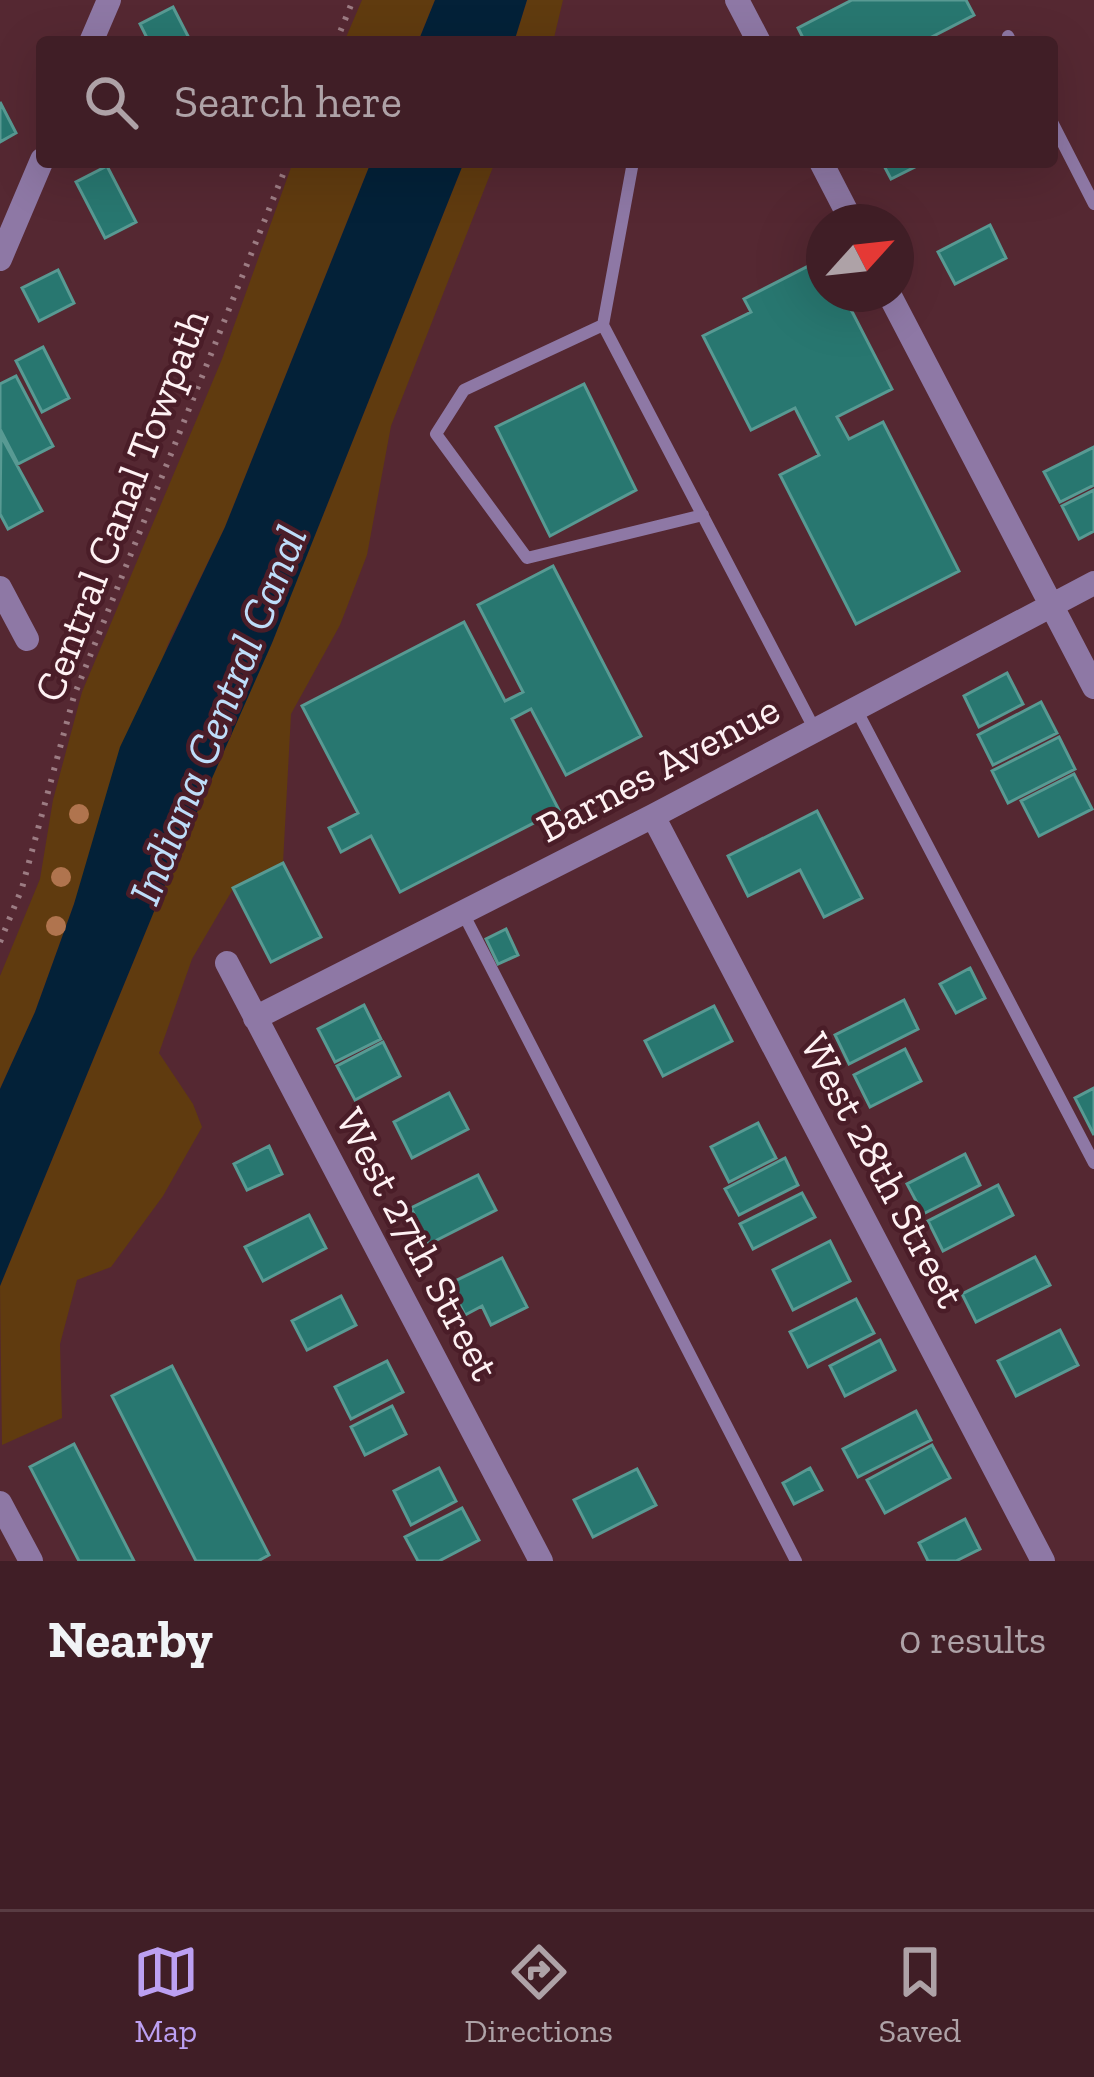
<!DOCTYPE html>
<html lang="en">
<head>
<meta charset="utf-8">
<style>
	:root { --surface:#401e26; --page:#47272e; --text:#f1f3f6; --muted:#aea2a7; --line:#593c43; --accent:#bca0f2 }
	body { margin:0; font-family:"Zilla Slab",serif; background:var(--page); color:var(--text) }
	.compass { position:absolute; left:806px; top:204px; width:108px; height:108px; border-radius:50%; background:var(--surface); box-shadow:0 12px 48px #0002; rotate:63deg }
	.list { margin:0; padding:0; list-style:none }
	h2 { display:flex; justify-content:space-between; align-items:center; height:156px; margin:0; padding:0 48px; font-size:51px }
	h2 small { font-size:39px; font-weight:400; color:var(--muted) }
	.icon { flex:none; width:66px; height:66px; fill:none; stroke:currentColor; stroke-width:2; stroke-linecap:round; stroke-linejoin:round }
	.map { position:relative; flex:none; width:1094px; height:1561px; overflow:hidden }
	.search { position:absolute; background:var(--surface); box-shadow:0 12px 48px #0002; left:36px; right:36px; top:36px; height:132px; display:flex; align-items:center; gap:30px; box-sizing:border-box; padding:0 42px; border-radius:12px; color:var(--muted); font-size:45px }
	.sheet { height:348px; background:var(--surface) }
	nav { display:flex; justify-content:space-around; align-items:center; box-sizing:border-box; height:168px; border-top:3px solid var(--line); background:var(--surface); font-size:33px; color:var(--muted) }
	nav a { display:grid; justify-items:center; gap:6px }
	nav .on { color:var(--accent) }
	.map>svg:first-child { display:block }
	.green { fill:#603b0f }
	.water { fill:#032138 }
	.building { fill:#287770; stroke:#589a93; stroke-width:3 }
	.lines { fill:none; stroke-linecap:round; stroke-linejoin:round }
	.path { stroke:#9c7c83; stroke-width:6; stroke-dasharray:3 9; stroke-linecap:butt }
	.service { stroke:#8e78a5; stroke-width:12 }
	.minor { stroke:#8e78a5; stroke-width:24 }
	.tertiary { stroke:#8e78a5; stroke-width:24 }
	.tree { fill:#b0744e }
	.labels { text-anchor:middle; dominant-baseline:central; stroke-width:9; stroke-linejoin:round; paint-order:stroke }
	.street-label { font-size:42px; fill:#fef1f3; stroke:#4a1d28 }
	.water-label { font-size:45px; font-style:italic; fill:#beddf9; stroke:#4a1d28 }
</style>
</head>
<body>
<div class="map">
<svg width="1094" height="1561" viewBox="0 0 1094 1561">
	<rect width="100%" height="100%" fill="#552832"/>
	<path class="green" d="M362,0H435L418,42H344Z
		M527,0H563L553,42H514Z
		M293,162H371L225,527L168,644L35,1012L0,1089V976L40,879L53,800L82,692L222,359Z
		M464,162H495L391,426L367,555L340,625L291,714L283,863L233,889L192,959L159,1053L193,1104L202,1127L163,1196L111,1267L77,1280L60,1344L62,1418L2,1445L0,1286L169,875L272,643Z"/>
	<path class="water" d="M435,0H527L514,42H418Z
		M371,162H464L272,643L169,875L0,1286V1089L35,1012L74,904L120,747L225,527Z"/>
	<path class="building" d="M852,0H966L974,15L922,42H805L798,28Z
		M173,7L191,42H149L140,24Z
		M0,102L16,133L0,142Z
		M882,162H925L891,179Z
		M107,166L136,222L105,238L76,182Z
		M990,225L1006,258L955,284L938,252Z
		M824,258V294H843L892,389L837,417L849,439L883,422L959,571L856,624L780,475L819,455L795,408L751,430L703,336L751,312L744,299Z
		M58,270L74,303L39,321L22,288Z
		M43,347L69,398L42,412L16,361Z
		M16,376L53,446L18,464L0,429V384Z
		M584,384L636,490L550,536L496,427Z
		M1,436L42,511L8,529L0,514Z
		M1094,447V485L1060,502L1044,472Z
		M1094,490V531L1079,539L1062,506Z
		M553,566L641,736L566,775L531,709L512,719L559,810L400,892L371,836L341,852L329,828L358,813L302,706L464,622L505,701L523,692L478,605Z
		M1007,673L1023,704L979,727L964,696Z
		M1041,702L1057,733L993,765L978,735Z
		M1059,737L1075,769L1008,803L992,771Z
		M1074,774L1092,809L1039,836L1021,801Z
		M817,811L862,898L824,917L800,870L748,896L728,856Z
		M283,863L321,937L271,962L233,888Z
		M506,929L518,955L498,964L486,939Z
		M970,968L985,998L956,1013L940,984Z
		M904,1000L918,1029L849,1064L835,1035Z
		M364,1005L381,1039L335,1062L318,1029Z
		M714,1006L732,1041L663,1076L645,1041Z
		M383,1042L400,1076L355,1100L337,1066Z
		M905,1049L921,1081L870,1107L854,1075Z
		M1094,1088V1135L1075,1098Z
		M449,1093L468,1129L412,1158L394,1122Z
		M758,1123L776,1158L729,1182L711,1147Z
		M269,1146L282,1174L247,1190L234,1164Z
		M965,1154L980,1185L923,1214L907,1184Z
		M785,1158L798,1185L739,1215L725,1189Z
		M478,1175L496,1210L429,1244L411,1208Z
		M998,1185L1013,1215L943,1251L928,1221Z
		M802,1193L815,1217L753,1249L740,1224Z
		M309,1215L326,1248L263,1281L245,1247Z
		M830,1241L850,1281L793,1310L773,1270Z
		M1035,1257L1050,1285L976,1322L962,1294Z
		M502,1258L527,1307L491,1325L482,1306L465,1315L449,1284Z
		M341,1296L356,1325L307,1350L292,1321Z
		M856,1299L874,1333L808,1367L790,1332Z
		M1060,1330L1078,1365L1016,1396L998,1361Z
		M880,1340L895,1370L845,1396L830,1366Z
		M387,1361L403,1392L351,1419L335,1387Z
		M172,1366L269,1555L258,1561H196L112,1396Z
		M392,1406L406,1434L365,1455L351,1427Z
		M916,1411L931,1440L858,1477L843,1449Z
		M74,1444L134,1561H79L30,1467Z
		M932,1445L950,1478L885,1513L867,1480Z
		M439,1468L456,1501L411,1525L394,1491Z
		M810,1468L822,1490L794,1504L783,1483Z
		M637,1469L656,1505L593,1537L574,1500Z
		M462,1508L479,1540L439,1561H418L405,1537Z
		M965,1519L980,1549L956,1561H928L919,1543Z"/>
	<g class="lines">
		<path class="path" d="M336,42L353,0
			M0,942L22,888L74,696L288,162"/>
		<path class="service" d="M1008,36L1011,42
			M1052,122L1094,204
			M633,162L603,325L815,730
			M603,325L464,390L436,434L527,558L703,515
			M856,709L1094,1163
			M463,913L796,1561"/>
		<path class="minor" d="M737,0L759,42
			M91,42L109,0
			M821,162L852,222
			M0,259L42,160
			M889,294L1094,687
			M0,588L27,639
			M653,816L1043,1561
			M227,963L541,1561
			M255,1018L653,816L1094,583"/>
		<path class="tertiary" d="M0,1503L31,1561"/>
	</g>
	<g class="tree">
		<circle cx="79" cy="814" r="10"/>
		<circle cx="61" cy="877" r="10"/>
		<circle cx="56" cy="926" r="10"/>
	</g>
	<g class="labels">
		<g class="street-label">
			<text transform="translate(121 505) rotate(-69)">Central Canal Towpath</text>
			<text transform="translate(658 768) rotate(-28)">Barnes Avenue</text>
			<text transform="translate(883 1170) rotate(62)">West 28th Street</text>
			<text transform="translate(418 1244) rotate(62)">West 27th Street</text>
		</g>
		<g class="water-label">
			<text transform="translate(218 715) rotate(-68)">Indiana Central Canal</text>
		</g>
	</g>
</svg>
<svg class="compass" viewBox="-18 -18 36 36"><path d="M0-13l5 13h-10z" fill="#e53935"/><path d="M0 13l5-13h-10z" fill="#aea2a7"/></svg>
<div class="search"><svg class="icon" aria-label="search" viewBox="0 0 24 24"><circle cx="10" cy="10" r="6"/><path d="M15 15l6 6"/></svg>Search here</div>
</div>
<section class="sheet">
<h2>Nearby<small>0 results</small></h2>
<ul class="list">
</ul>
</section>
<nav>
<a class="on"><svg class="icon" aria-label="map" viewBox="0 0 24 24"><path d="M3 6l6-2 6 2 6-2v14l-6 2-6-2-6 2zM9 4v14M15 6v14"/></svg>Map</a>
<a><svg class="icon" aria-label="directions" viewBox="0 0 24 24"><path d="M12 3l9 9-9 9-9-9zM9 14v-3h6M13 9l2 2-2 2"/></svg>Directions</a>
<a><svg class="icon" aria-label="saved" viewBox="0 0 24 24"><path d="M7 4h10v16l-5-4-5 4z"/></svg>Saved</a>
</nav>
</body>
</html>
